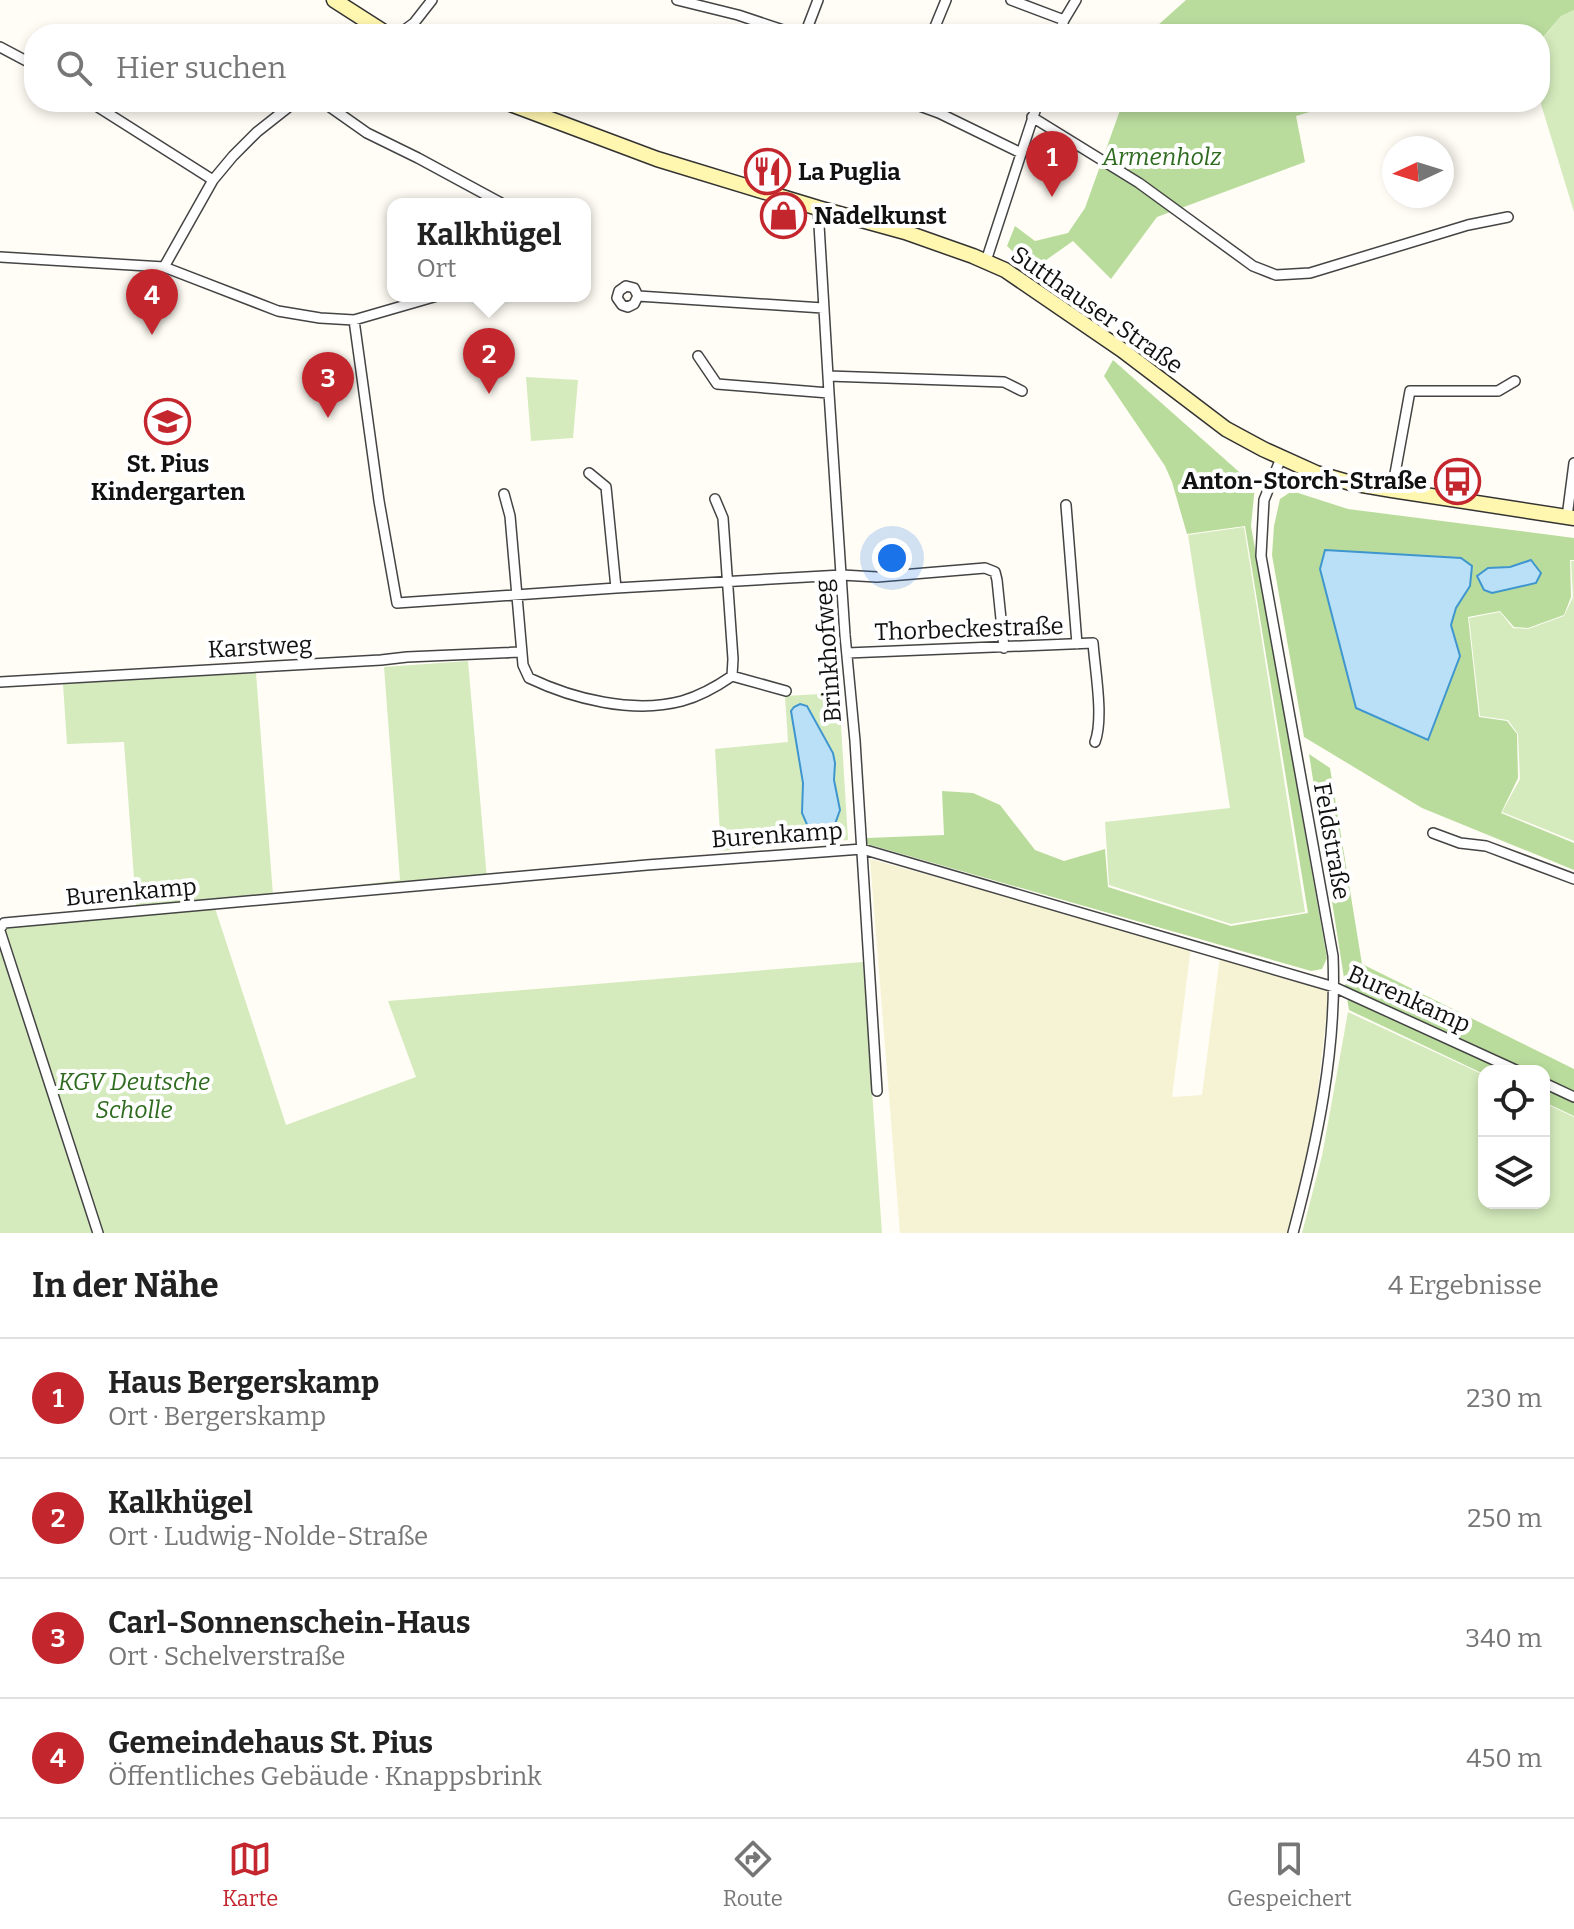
<!DOCTYPE html>
<html lang="de">
<head>
<meta charset="utf-8">
<style>
	:root { --surface:#fff; --page:#f6f6f6; --text:#222; --muted:#767676; --line:#e0e0e0; --accent:#c4262e }
	body { margin:0; font-family:Bitter,serif; background:var(--page); color:var(--text) }
	.controls { position:absolute; right:24px; bottom:24px; display:grid; overflow:hidden; border-radius:16px; box-shadow:0 4px 12px #0003 }
	.controls button { width:72px; height:72px; display:grid; place-items:center; padding:0; border:0; border-bottom:2px solid var(--line); background:var(--surface); color:var(--text); font:40px sans-serif }
	.compass { position:absolute; left:1382px; top:136px; width:72px; height:72px; border-radius:50%; background:var(--surface); box-shadow:0 4px 12px #0003; rotate:266deg }
	.you { position:absolute; left:892px; top:558px; width:28px; height:28px; margin:-20px; border:6px solid #fff; border-radius:50%; background:#1a73e8; box-shadow:0 0 0 12px #1a73e833 }
	.badge { display:grid; place-items:center; width:52px; height:52px; border-radius:50%; background:var(--accent); color:#fff; font-size:26px; font-weight:700 }
	.pin { position:absolute; translate:-50% -66px; filter:drop-shadow(0 2px 4px #0008) }
	.pin::after { content:''; position:absolute; top:42px; width:28px; height:24px; background:inherit; clip-path:polygon(0 0,100% 0,50% 100%) }
	.popup { position:absolute; left:387px; top:198px; width:204px; height:104px; box-sizing:border-box; display:grid; place-content:center; border-radius:16px; background:var(--surface); filter:drop-shadow(0 2px 6px #0005); font-size:26px; white-space:nowrap; color:var(--muted) }
	.popup b { font-size:30px; color:var(--text) }
	.popup::after { content:''; position:absolute; left:50%; top:100%; margin-left:-16px; border:16px solid transparent; border-top-color:var(--surface) }
	.list { margin:0; padding:0; list-style:none }
	h2 { display:flex; justify-content:space-between; align-items:center; height:104px; margin:0; padding:0 32px; font-size:34px }
	h2 small { font-size:26px; font-weight:400; color:var(--muted) }
	.list li { display:grid; grid-template-columns:52px 1fr auto; gap:24px; align-items:center; box-sizing:border-box; height:120px; padding:0 32px; border-top:2px solid var(--line) }
	.list b { display:block; font-size:30px; white-space:nowrap }
	.list p { margin:0; font-size:26px; white-space:nowrap; color:var(--muted) }
	.list em { font-size:26px; font-style:normal; color:var(--muted) }
	.icon { flex:none; width:44px; height:44px; fill:none; stroke:currentColor; stroke-width:2; stroke-linecap:round; stroke-linejoin:round }
	.map { position:relative; flex:none; width:1574px; height:1233px; overflow:hidden }
	.search { position:absolute; background:var(--surface); box-shadow:0 4px 12px #0003; left:24px; right:24px; top:24px; height:88px; display:flex; align-items:center; gap:20px; box-sizing:border-box; padding:0 28px; border-radius:32px; color:var(--muted); font-size:30px }
	.sheet { height:584px; background:var(--surface) }
	nav { display:flex; justify-content:space-around; align-items:center; box-sizing:border-box; height:112px; border-top:2px solid var(--line); background:var(--surface); font-size:22px; color:var(--muted) }
	nav a { display:grid; justify-items:center; gap:4px }
	nav .on { color:var(--accent) }
	.map>svg:first-child { display:block }
	.farmland { fill:#f6f3d4 }
	.green { fill:#d5ebbd }
	.forest { fill:#b9dc9c; fill-rule:evenodd }
	.water { fill:#b9e0f7; stroke:#3f96cf; stroke-width:2 }
	.lines { fill:none; stroke-linecap:round; stroke-linejoin:round }
	.street-casing { stroke:#444; stroke-width:12 }
	.secondary-casing { stroke:#333; stroke-width:17 }
	.street { stroke:#fff; stroke-width:9 }
	.secondary { stroke:#fff6b0; stroke-width:14 }
	.labels { text-anchor:middle; dominant-baseline:central; stroke-width:8; stroke-linejoin:round; paint-order:stroke }
	.park-label { font-size:24px; font-style:italic; fill:#2f6b1f; stroke:#fff }
	.poi-label { font-size:24px; font-weight:bold; fill:#111; stroke:#fff; text-anchor:start }
	.street-label { font-size:24px; fill:#111; stroke:#fff }
</style>
</head>
<body>
<div class="map">
<svg width="1574" height="1233" viewBox="0 0 1574 1233">
	<rect width="100%" height="100%" fill="#fffdf5"/>
	<path class="farmland" d="M870,859L1191,947L1172,1097L1202,1095L1220,956L1329,990L1312,1144L1289,1233H900Z"/>
	<path class="green" d="M1574,10V212L1540,101V42L1561,16Z
		M526,377L578,380L573,438L531,441Z
		M1244,527L1305,912L1231,924L1109,885L1105,822L1230,808L1188,535Z
		M1571,561H1574V841L1502,812L1520,779L1518,734L1508,720L1480,716L1469,618L1500,612L1513,628L1528,629L1564,616L1573,597Z
		M468,661L487,879L214,905L286,1125L416,1077L388,1001L863,962L882,1233H0V921L136,905L124,742L67,744L63,684L256,673L273,895L400,880L384,667Z
		M839,693L848,840L721,851L715,749L788,742L785,696Z
		M1348,1012L1484,1075V1203H1544V1103L1574,1117V1233H1302L1322,1156Z"/>
	<path class="forest" d="M1186,0H1574V10L1561,16L1540,41V34H1148Z
		M1123,102H1343L1296,116L1305,162L1157,217L1111,279L1073,241L1032,270L1007,246L1015,226L1035,241L1068,233L1085,208Z
		M1113,360L1255,486L1251,526L1327,958L1322,969L1311,971L867,844V838L944,835L942,791L973,793L1000,805L1035,850L1064,861L1105,849L1108,887L1231,926L1308,913L1245,526L1187,534L1172,482L1165,466L1104,376Z
		M1292,491L1348,509L1574,538V560H1570L1571,597L1564,615L1528,628L1514,627L1500,611L1468,617L1479,717L1507,721L1517,734L1518,778L1501,813L1574,843V870L1422,808L1304,737L1272,555L1274,526L1280,499ZM1325,550L1461,558L1472,566L1470,586L1456,608L1451,625L1460,656Z
		M1309,754L1330,768L1362,964L1574,1069V1116L1544,1102V1071H1484V1074L1349,1010Z"/>
	<path class="water" d="M1325,550L1461,558L1472,566L1470,586L1456,608L1451,625L1460,656L1428,740L1356,708L1320,569Z
		M1531,560L1541,573L1536,583L1492,593L1484,590L1477,576L1488,568L1510,567Z
		M800,704L807,706L833,753L835,763L834,780L840,810L835,824L823,832L808,827L802,813L803,783L791,711L794,707Z"/>
	<g class="lines">
		<defs>
			<path id="street" d="M677,0L738,15L795,34
				M1011,0L1064,20
				M399,34L414,23L432,0
				M805,34L818,0
				M932,34L946,0
				M1059,34L1064,20L1076,0
				M0,47L34,65
				M90,102L213,180
				M323,102L367,133L418,158L503,204
				M909,102L939,113L1021,153
				M1032,117L1139,183L1253,266L1276,275L1310,273L1468,225L1508,217
				M818,208L829,393L845,635L855,741L877,1091
				M0,257L164,267L278,311L320,318L354,320L437,296
				M986,261L1038,102
				M164,267L213,180L233,156L257,132L295,102
				M638,296L634,304L628,307L622,305L617,298L619,291L626,286L634,288L638,296L823,308
				M354,320L379,501L397,603L616,588L606,487L589,473
				M698,356L717,384L829,393
				M828,376L1004,382L1022,391
				M1281,458L1264,500L1261,556L1333,956C1337,1050 1317,1143 1293,1233
				M1392,490L1410,391H1498L1515,381
				M504,494L510,516L523,665L529,678C573,699 633,714 682,701C700,696 716,687 732,676L786,691
				M715,499L723,518L733,659L732,676
				M1066,505L1077,644
				M1567,517L1574,463
				M616,588L842,575L877,577L985,568L995,572L997,580L1004,648
				M847,653L1093,643C1095,670 1104,718 1095,742
				M0,682L381,660L407,657L521,652
				M1433,833L1460,843L1486,846L1574,879
				M0,929L4,923L647,865L862,849L1334,987L1518,1071
				M0,931L98,1233
				M1544,1083L1574,1097"/>
			<path id="secondary" d="M334,0L387,34
				M505,102L657,159L818,208L905,232L973,256L1005,270L1122,350L1226,429L1263,449L1316,473L1351,483L1392,490L1574,518"/>
		</defs>
		<use href="#street" class="street-casing"/>
		<use href="#secondary" class="secondary-casing"/>
		<use href="#street" class="street"/>
		<use href="#secondary" class="secondary"/>
	</g>
	<defs>
		<symbol id="restaurant-ring" viewBox="-11 -11 22 22"><circle r="9.5" fill="#fff" stroke="#c4262e" stroke-width="1.5"/><path d="M-5-6h1v4h1v-4h1v4h1v-4h1v5L-1.5 .5V6h-2V.5L-5-1ZM5-6V6H3V1.5H1.5Q1.5-4 5-6Z" fill="#c4262e"/></symbol>
		<symbol id="shop-ring" viewBox="-11 -11 22 22"><circle r="9.5" fill="#fff" stroke="#c4262e" stroke-width="1.5"/><path d="M-5-2.5h2.3a2.7 3.5 0 0 1 5.4 0H5L5.5 6h-11ZM-1.5-2.5h3a1.5 2.3 0 0 0-3 0Z" fill="#c4262e"/></symbol>
		<symbol id="school-ring" viewBox="-11 -11 22 22"><circle r="9.5" fill="#fff" stroke="#c4262e" stroke-width="1.5"/><path d="M0-5L7-2L0 1L-7-2ZM-4 1L0 2.5L4 1V4Q0 6-4 4Z" fill="#c4262e"/></symbol>
		<symbol id="bus-ring" viewBox="-11 -11 22 22"><circle r="9.5" fill="#fff" stroke="#c4262e" stroke-width="1.5"/><path d="M-5-6H5V4H4V6H2V4H-2V6H-4V4H-5ZM-3.5-4V0h7V-4ZM-3.5 1.2v1.5H-2V1.2ZM2 1.2v1.5H3.5V1.2Z" fill="#c4262e"/></symbol>
	</defs>
	<g fill-rule="evenodd">
		<use href="#restaurant-ring" x="742" y="146" width="51" height="51"/>
		<use href="#shop-ring" x="758" y="190" width="51" height="51"/>
		<use href="#school-ring" x="142" y="396" width="51" height="51"/>
		<use href="#bus-ring" x="1432" y="456" width="51" height="51"/>
	</g>
	<g class="labels">
		<g class="park-label">
			<text x="1162" y="157">Armenholz</text>
			<text x="134" y="1082">KGV Deutsche<tspan x="134" dy="28">Scholle</tspan></text>
		</g>
		<g class="poi-label">
			<text x="798" y="172">La Puglia</text>
			<text x="814" y="216">Nadelkunst</text>
			<text x="168" y="464" text-anchor="middle">St. Pius<tspan x="168" dy="28">Kindergarten</tspan></text>
			<text x="1427" y="481" text-anchor="end">Anton-Storch-Straße</text>
		</g>
		<g class="street-label">
			<text transform="translate(1097 310) rotate(35)">Sutthauser Straße</text>
			<text transform="translate(969 629) rotate(-2)">Thorbeckestraße</text>
			<text transform="translate(260 647) rotate(-3)">Karstweg</text>
			<text transform="translate(828 651) rotate(-94)">Brinkhofweg</text>
			<text transform="translate(777 835) rotate(-4)">Burenkamp</text>
			<text transform="translate(1332 841) rotate(80)">Feldstraße</text>
			<text transform="translate(131 892) rotate(-5)">Burenkamp</text>
			<text transform="translate(1409 999) rotate(24)">Burenkamp</text>
		</g>
	</g>
</svg>
<div class="controls">
<button><svg class="icon" aria-label="locate" viewBox="0 0 24 24"><circle cx="12" cy="12" r="6"/><path d="M12 2v4M12 18v4M2 12h4M18 12h4"/></svg></button>
<button><svg class="icon" aria-label="layers" viewBox="0 0 24 24"><path d="M12 4l9 5-9 5-9-5zM3 14l9 5 9-5"/></svg></button>
</div>
<svg class="compass" viewBox="-18 -18 36 36"><path d="M0-13l5 13h-10z" fill="#e53935"/><path d="M0 13l5-13h-10z" fill="#767676"/></svg>
<div class="you"></div>
<div class="pin badge" style="left:1052px;top:197px">1</div>
<div class="pin badge" style="left:489px;top:394px">2</div>
<div class="popup"><b>Kalkhügel</b>Ort</div>
<div class="pin badge" style="left:328px;top:418px">3</div>
<div class="pin badge" style="left:152px;top:335px">4</div>
<div class="search"><svg class="icon" aria-label="search" viewBox="0 0 24 24"><circle cx="10" cy="10" r="6"/><path d="M15 15l6 6"/></svg>Hier suchen</div>
</div>
<section class="sheet">
<h2>In der Nähe<small>4 Ergebnisse</small></h2>
<ul class="list">
<li><span class="badge">1</span><div><b>Haus Bergerskamp</b><p>Ort · Bergerskamp</p></div><em>230 m</em></li>
<li><span class="badge">2</span><div><b>Kalkhügel</b><p>Ort · Ludwig-Nolde-Straße</p></div><em>250 m</em></li>
<li><span class="badge">3</span><div><b>Carl-Sonnenschein-Haus</b><p>Ort · Schelverstraße</p></div><em>340 m</em></li>
<li><span class="badge">4</span><div><b>Gemeindehaus St. Pius</b><p>Öffentliches Gebäude · Knappsbrink</p></div><em>450 m</em></li>
</ul>
</section>
<nav>
<a class="on"><svg class="icon" aria-label="map" viewBox="0 0 24 24"><path d="M3 6l6-2 6 2 6-2v14l-6 2-6-2-6 2zM9 4v14M15 6v14"/></svg>Karte</a>
<a><svg class="icon" aria-label="directions" viewBox="0 0 24 24"><path d="M12 3l9 9-9 9-9-9zM9 14v-3h6M13 9l2 2-2 2"/></svg>Route</a>
<a><svg class="icon" aria-label="saved" viewBox="0 0 24 24"><path d="M7 4h10v16l-5-4-5 4z"/></svg>Gespeichert</a>
</nav>
</body>
</html>
